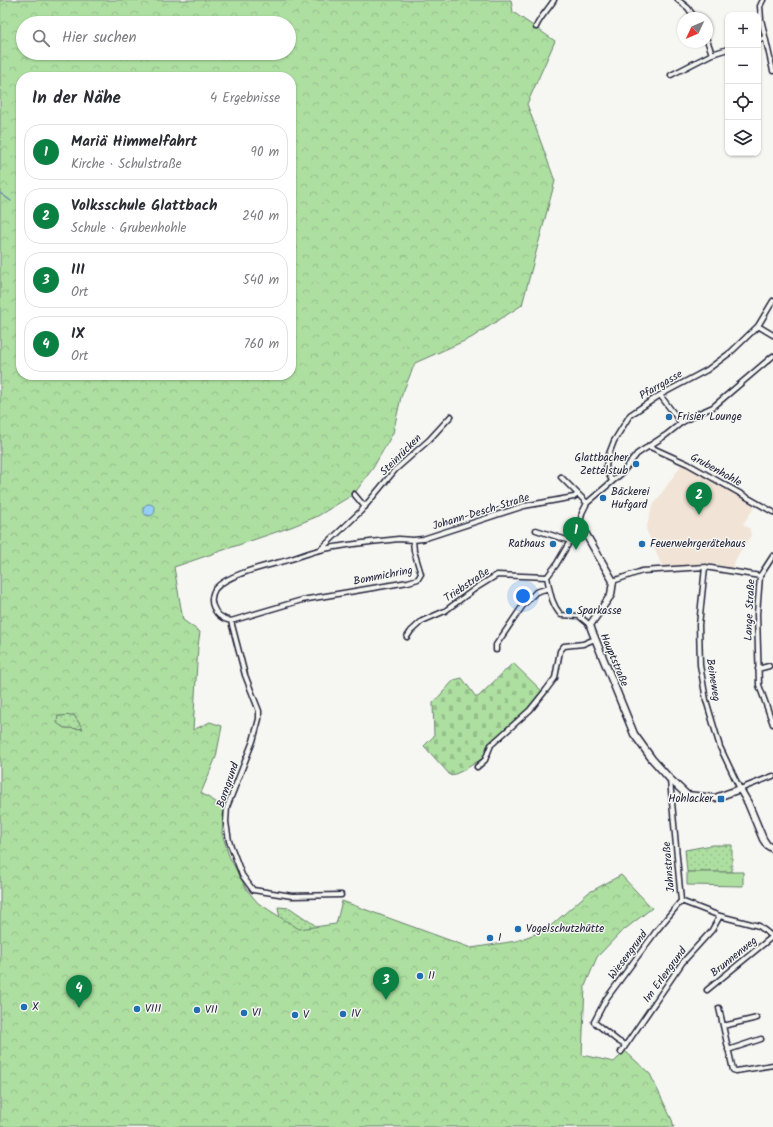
<!DOCTYPE html>
<html lang="de">
<head>
<meta charset="utf-8">
<style>
	:root { --surface:#fff; --page:#f2f2f3; --text:#2b2b33; --muted:#7c7c81; --line:#e1e1e2; --accent:#0b8043 }
	body { margin:0; font-family:Kalam,sans-serif; background:var(--page); color:var(--text) }
	.controls { position:absolute; right:12px; top:12px; display:grid; overflow:hidden; border-radius:8px; box-shadow:0 1px 3px #0004 }
	.controls button { width:36px; height:36px; display:grid; place-items:center; padding:0; border:0; border-bottom:1px solid var(--line); background:var(--surface); color:var(--text); font:20px sans-serif }
	.compass { position:absolute; left:677px; top:12px; width:36px; height:36px; border-radius:50%; background:var(--surface); box-shadow:0 1px 3px #0004; rotate:226deg }
	.you { position:absolute; left:523px; top:596px; width:14px; height:14px; margin:-10px; border:3px solid #fff; border-radius:50%; background:#1a73e8; box-shadow:0 0 0 6px #1a73e833 }
	.badge { display:grid; place-items:center; width:26px; height:26px; border-radius:50%; background:var(--accent); color:#fff; font-size:13px; font-weight:700 }
	.pin { position:absolute; translate:-50% -33px; filter:drop-shadow(0 1px 2px #0008) }
	.pin::after { content:''; position:absolute; top:21px; width:14px; height:12px; background:inherit; clip-path:polygon(0 0,100% 0,50% 100%) }
	.list { margin:0; padding:0; list-style:none }
	h2 { display:flex; justify-content:space-between; align-items:center; height:52px; margin:0; padding:0 16px; font-size:17px }
	h2 small { font-size:13px; font-weight:400; color:var(--muted) }
	.list li { display:grid; grid-template-columns:26px 1fr auto; gap:12px; align-items:center; box-sizing:border-box; height:56px; margin:0 8px 8px; padding:0 8px; border:1px solid var(--line); border-radius:16px }
	.list b { display:block; font-size:15px; white-space:nowrap }
	.list p { margin:0; font-size:13px; white-space:nowrap; color:var(--muted) }
	.list em { font-size:13px; font-style:normal; color:var(--muted) }
	.icon { flex:none; width:22px; height:22px; fill:none; stroke:currentColor; stroke-width:2; stroke-linecap:round; stroke-linejoin:round }
	.map { position:relative; flex:none; width:773px; height:1127px; overflow:hidden }
	.search { position:absolute; background:var(--surface); box-shadow:0 1px 3px #0004; left:16px; top:16px; width:280px; height:44px; display:flex; align-items:center; gap:10px; box-sizing:border-box; padding:0 14px; border-radius:22px; color:var(--muted); font-size:15px }
	.panel { position:absolute; background:var(--surface); box-shadow:0 1px 3px #0004; left:16px; top:72px; width:280px; height:308px; border-radius:16px }
	.map>svg:first-child { display:block }
	.built { fill:#f1e4d6 }
	.grass { fill:url(#grass-dots); stroke:#68806e }
	.forest { fill:url(#forest-crowns); stroke:#68806e; fill-rule:evenodd }
	.cemetery { fill:url(#cemetery-stones); stroke:#68806e }
	.garden { fill:#addfa0; stroke:#68806e }
	.water { fill:url(#water-ripples); stroke:#688aab }
	.lines { fill:none; stroke-linecap:round; stroke-linejoin:round }
	.stream { stroke:#688aab; stroke-width:1.5 }
	.street-casing { stroke:#22223b; stroke-width:7 }
	.secondary-casing { stroke:#22223b; stroke-width:9 }
	.street { stroke:#f6f6f2; stroke-width:4 }
	.secondary { stroke:#f6f6f2; stroke-width:6 }
	.poi-dot { fill:#1f6fb2; stroke:#f6f6f2; stroke-width:1.5 }
	.labels { text-anchor:middle; dominant-baseline:central; stroke-width:3; stroke-linejoin:round; paint-order:stroke }
	.street-label { font-size:11px; fill:#22223b; stroke:#f6f6f2 }
	.poi-label { font-size:11px; fill:#22223b; stroke:#f6f6f2; text-anchor:start }
</style>
</head>
<body>
<div class="map">
<svg width="773" height="1127" viewBox="0 0 773 1127">
	<defs>
		<pattern id="grass-dots" width="8" height="8" patternUnits="userSpaceOnUse"><rect width="8" height="8" fill="#addfa0"/><path d="M2 2h.1M6 6h.1" fill="none" stroke="#95bf8b" stroke-width="1.8" stroke-linecap="round"/></pattern>
		<pattern id="forest-crowns" width="20" height="18" patternUnits="userSpaceOnUse"><rect width="20" height="18" fill="#addfa0"/><path d="M2 6a3 3 0 1 1 6 0M12 15a3 3 0 1 1 6 0" fill="none" stroke="#95bf8b"/></pattern>
		<pattern id="cemetery-stones" width="16" height="16" patternUnits="userSpaceOnUse"><rect width="16" height="16" fill="#addfa0"/><path d="M2 7V4a2 2 0 0 1 4 0v3zM10 15v-3a2 2 0 0 1 4 0v3z" fill="#95bf8b"/></pattern>
		<pattern id="water-ripples" width="26" height="14" patternUnits="userSpaceOnUse"><rect width="26" height="14" fill="#96cff5"/><path d="M2 4q2-2 4 0t4 0M15 11q2-2 4 0t4 0" fill="none" stroke="#81b1d3"/></pattern>
	</defs>
	<rect width="100%" height="100%" fill="#f6f6f2"/>
	<filter id="ink" filterUnits="userSpaceOnUse"><feTurbulence type="fractalNoise" baseFrequency=".025" numOctaves="2"/><feDisplacementMap in="SourceGraphic" scale="8" xChannelSelector="R" yChannelSelector="G"/><feConvolveMatrix kernelMatrix="1 2 1 2 8 2 1 2 1" color-interpolation-filters="sRGB"/></filter>
	<g filter="url(#ink)">
		<path class="built" d="M682,464L756,505L743,524L749,528L751,536L739,553L732,568L713,564L662,566L646,529L652,507Z"/>
		<path class="grass" d="M74,715L83,729L64,728L56,723L58,716Z
			M712,845H732V872H687L685,850Z
			M278,907L290,908L322,930L312,947L280,919Z"/>
		<path class="forest" d="M0,0H511L513,12L555,41L527,104L555,181L522,305L471,338L415,363L401,397L393,433L373,468L354,494L316,517L291,527L174,567L183,620L200,632L198,646L193,730L210,722L222,726L216,757L201,793L224,807L222,833L229,856L247,890L258,903L299,929L336,924L342,901L471,948L516,941L546,930L588,893L621,875L652,908L620,933L597,957L585,986L582,1055L614,1062L625,1051L650,1074L672,1120L674,1127H0ZM23,23H289V53H23ZM21,77H291V375H21ZM74,715L83,729L64,728L57,723L58,716Z"/>
		<path class="cemetery" d="M513,663L544,693L486,747L488,750L483,758L464,770L451,776L424,746L434,736L433,703L454,680L462,678L476,697H478Z"/>
		<path class="garden" d="M687,872H743V886L687,885Z"/>
		<path class="water" d="M143 510a6 6 0 1 1 12 0a6 6 0 1 1-12 0Z"/>
		<g class="lines">
			<path class="stream" d="M0,193L11,201"/>
			<defs>
				<path id="street" d="M678,0L688,8L695,18
					M763,0L760,6L761,19L773,71
					M536,27C540,17 548,10 554,0
					M707,40L712,54
					M758,40L765,38
					M671,75L712,54L728,49
					M758,326L773,301
					M660,395L681,423
					M648,446L688,464L773,512
					M561,477L587,503
					M612,481L606,468L607,459L614,441L630,415L660,395L707,370L731,352L758,326L773,335
					M354,494L365,507
					M536,530L570,541
					M399,539L413,540L414,551L421,574L418,579L408,582L302,600L231,621C222,619 216,615 213,606C211,601 212,594 215,589C227,574 270,565 288,560C299,557 310,552 320,550C346,544 373,542 399,539Z
					M413,540L423,539L524,506L574,497L578,494
					M320,550L361,511L395,470L429,440L451,416
					M773,556L760,576L757,614L759,685L773,724
					M705,567L699,625L700,665L706,700L720,747L740,789L773,776
					M613,581L642,571L705,567L760,576
					M231,621L245,675L259,711V719L253,741L227,807L226,822L229,841L242,875L253,890L292,896L341,895
					M590,625L579,616L561,615C551,604 550,591 547,577L556,565L580,524L582,513L587,503L622,473L637,454L666,435L681,423L695,415L713,407L773,356
					M407,637L411,631L422,621L445,611L476,588L497,575L547,577
					M496,650V645L524,604L536,592L549,588
					M758,669L769,666
					M477,767L485,760L491,745L530,710L546,690L555,678L560,651L564,646L583,644L595,639
					M670,780L681,901L720,916L759,926L773,937
					M707,990L772,937
					M719,1008L733,1070L736,1071L773,1065
					M723,1026L757,1018
					M625,1045L618,1041L594,1022L606,999L657,930L681,901
					M728,1050L761,1039
					M621,1052L682,963L712,930L720,916"/>
				<path id="secondary" d="M580,524L613,581L611,595L590,625L592,631L634,734L652,759L670,779L687,795L715,798L740,789L748,803L763,839L767,845L773,849"/>
			</defs>
			<use href="#street" class="street-casing"/>
			<use href="#secondary" class="secondary-casing"/>
			<use href="#street" class="street"/>
			<use href="#secondary" class="secondary"/>
		</g>
	</g>
	<g class="poi-dot">
		<circle cx="669" cy="417" r="4"/>
		<circle cx="636" cy="464" r="4"/>
		<circle cx="603" cy="498" r="4"/>
		<circle cx="553" cy="544" r="4"/>
		<circle cx="642" cy="544" r="4"/>
		<circle cx="569" cy="611" r="4"/>
		<rect x="717" y="795" width="8" height="8" rx="2"/>
		<circle cx="518" cy="929" r="4"/>
		<circle cx="490" cy="938" r="4"/>
		<circle cx="420" cy="976" r="4"/>
		<circle cx="24" cy="1007" r="4"/>
		<circle cx="137" cy="1009" r="4"/>
		<circle cx="197" cy="1010" r="4"/>
		<circle cx="244" cy="1013" r="4"/>
		<circle cx="343" cy="1014" r="4"/>
		<circle cx="295" cy="1015" r="4"/>
	</g>
	<g class="labels">
		<g class="street-label">
			<text transform="translate(661 385) rotate(-30)">Pfarrgasse</text>
			<text transform="translate(401 455) rotate(-45)">Steinrücken</text>
			<text transform="translate(716 470) rotate(29)">Grubenhohle</text>
			<text transform="translate(481 512) rotate(-17)">Johann-Desch-Straße</text>
			<text transform="translate(383 576) rotate(-11)">Bommichring</text>
			<text transform="translate(467 585) rotate(-34)">Triebstraße</text>
			<text transform="translate(750 610) rotate(-87)">Lange Straße</text>
			<text transform="translate(614 660) rotate(67)">Hauptstraße</text>
			<text transform="translate(713 680) rotate(81)">Beineweg</text>
			<text transform="translate(228 785) rotate(-71)">Borngrund</text>
			<text transform="translate(669 867) rotate(-95)">Jahnstraße</text>
			<text transform="translate(628 955) rotate(-53)">Wiesengrund</text>
			<text transform="translate(734 957) rotate(-39)">Brunnenweg</text>
			<text transform="translate(665 975) rotate(-54)">Im Erlengrund</text>
		</g>
		<g class="poi-label">
			<text x="677" y="417">Frisier Lounge</text>
			<text x="628" y="458" text-anchor="end">Glattbacher<tspan x="628" dy="13">Zettelstub</tspan></text>
			<text x="611" y="492">Bäckerei<tspan x="611" dy="13">Hufgard</tspan></text>
			<text x="545" y="544" text-anchor="end">Rathaus</text>
			<text x="650" y="544">Feuerwehrgerätehaus</text>
			<text x="577" y="611">Sparkasse</text>
			<text x="713" y="799" text-anchor="end">Hohlacker</text>
			<text x="526" y="929">Vogelschutzhütte</text>
			<text x="498" y="938">I</text>
			<text x="428" y="976">II</text>
			<text x="32" y="1007">X</text>
			<text x="145" y="1009">VIII</text>
			<text x="205" y="1010">VII</text>
			<text x="252" y="1013">VI</text>
			<text x="351" y="1014">IV</text>
			<text x="303" y="1015">V</text>
		</g>
	</g>
</svg>
<div class="controls">
<button>+</button>
<button>−</button>
<button><svg class="icon" aria-label="locate" viewBox="0 0 24 24"><circle cx="12" cy="12" r="6"/><path d="M12 2v4M12 18v4M2 12h4M18 12h4"/></svg></button>
<button><svg class="icon" aria-label="layers" viewBox="0 0 24 24"><path d="M12 4l9 5-9 5-9-5zM3 14l9 5 9-5"/></svg></button>
</div>
<svg class="compass" viewBox="-18 -18 36 36"><path d="M0-13l5 13h-10z" fill="#e53935"/><path d="M0 13l5-13h-10z" fill="#7c7c81"/></svg>
<div class="you"></div>
<div class="pin badge" style="left:576px;top:550px">1</div>
<div class="pin badge" style="left:699px;top:515px">2</div>
<div class="pin badge" style="left:386px;top:1000px">3</div>
<div class="pin badge" style="left:79px;top:1008px">4</div>
<div class="search"><svg class="icon" aria-label="search" viewBox="0 0 24 24"><circle cx="10" cy="10" r="6"/><path d="M15 15l6 6"/></svg>Hier suchen</div>
<section class="panel">
<h2>In der Nähe<small>4 Ergebnisse</small></h2>
<ul class="list">
<li><span class="badge">1</span><div><b>Mariä Himmelfahrt</b><p>Kirche · Schulstraße</p></div><em>90 m</em></li>
<li><span class="badge">2</span><div><b>Volksschule Glattbach</b><p>Schule · Grubenhohle</p></div><em>240 m</em></li>
<li><span class="badge">3</span><div><b>III</b><p>Ort</p></div><em>540 m</em></li>
<li><span class="badge">4</span><div><b>IX</b><p>Ort</p></div><em>760 m</em></li>
</ul>
</section>
</div>
</body>
</html>
